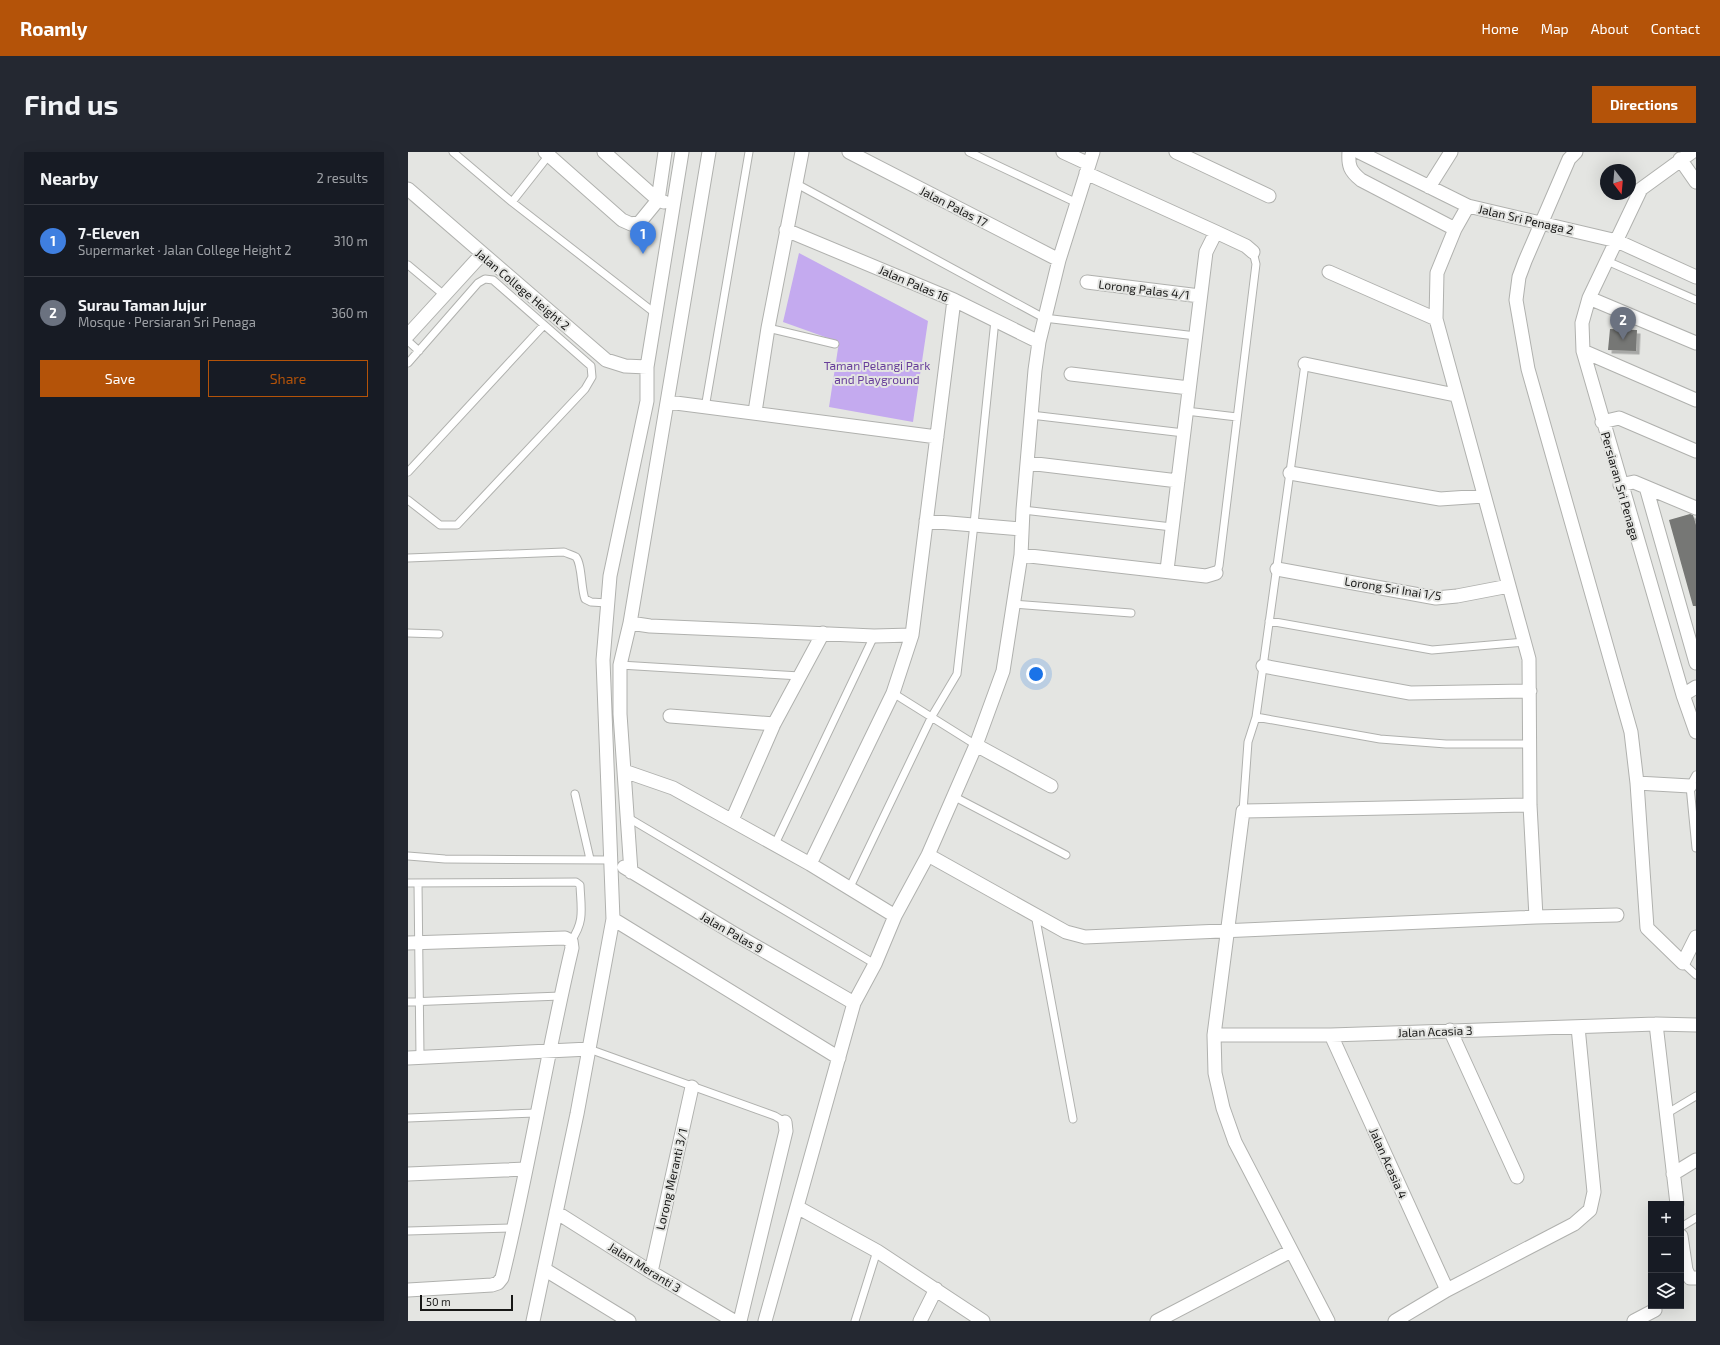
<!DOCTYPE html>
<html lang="en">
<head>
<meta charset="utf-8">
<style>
	:root { --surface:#171b24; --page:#242831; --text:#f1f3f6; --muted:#9ea1a6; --line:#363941; --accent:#b45309 }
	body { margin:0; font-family:"Exo 2",sans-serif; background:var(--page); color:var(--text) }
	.controls { position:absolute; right:12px; bottom:12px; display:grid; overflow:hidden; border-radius:0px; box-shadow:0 4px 16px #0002 }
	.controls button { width:36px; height:36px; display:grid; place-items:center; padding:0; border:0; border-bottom:1px solid var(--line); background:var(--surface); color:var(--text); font:20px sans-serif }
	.compass { position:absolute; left:1192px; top:12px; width:36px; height:36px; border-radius:50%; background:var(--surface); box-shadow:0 4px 16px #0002; rotate:164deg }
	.scale { position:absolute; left:12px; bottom:10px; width:93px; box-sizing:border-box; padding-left:4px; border:2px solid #171716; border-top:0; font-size:11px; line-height:14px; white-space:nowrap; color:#171716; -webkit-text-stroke:3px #e4e5e2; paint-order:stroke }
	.you { position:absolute; left:628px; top:522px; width:14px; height:14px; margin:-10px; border:3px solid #fff; border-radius:50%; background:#1a73e8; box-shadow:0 0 0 6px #1a73e833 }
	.badge { display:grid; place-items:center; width:26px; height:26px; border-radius:50%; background:var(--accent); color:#fff; font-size:13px; font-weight:700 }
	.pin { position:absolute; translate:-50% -33px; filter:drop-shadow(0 1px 2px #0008) }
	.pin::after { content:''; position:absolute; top:21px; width:14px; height:12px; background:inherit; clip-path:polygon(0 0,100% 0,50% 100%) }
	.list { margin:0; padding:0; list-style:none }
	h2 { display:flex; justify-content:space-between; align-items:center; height:52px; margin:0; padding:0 16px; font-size:17px }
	h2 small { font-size:13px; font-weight:400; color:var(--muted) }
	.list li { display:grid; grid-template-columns:26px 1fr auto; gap:12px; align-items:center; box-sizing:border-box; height:72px; padding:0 16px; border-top:1px solid var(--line) }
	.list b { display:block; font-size:15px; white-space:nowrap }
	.list p { margin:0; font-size:13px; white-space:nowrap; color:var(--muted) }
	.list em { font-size:13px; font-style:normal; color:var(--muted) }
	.actions { display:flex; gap:8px; padding:12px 16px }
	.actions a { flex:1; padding:9px 0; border:1px solid var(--accent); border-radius:0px; text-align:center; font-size:14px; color:var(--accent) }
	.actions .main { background:var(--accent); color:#fff }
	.icon { flex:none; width:22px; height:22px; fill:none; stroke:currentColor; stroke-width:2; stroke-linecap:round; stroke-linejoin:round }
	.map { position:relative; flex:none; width:1288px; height:1169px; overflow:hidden; border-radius:0px }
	header { display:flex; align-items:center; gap:24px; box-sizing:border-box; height:56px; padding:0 20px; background:var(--accent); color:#fff }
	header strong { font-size:19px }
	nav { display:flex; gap:22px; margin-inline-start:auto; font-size:14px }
	.intro { display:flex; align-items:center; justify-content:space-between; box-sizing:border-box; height:96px; padding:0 24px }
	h1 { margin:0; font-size:28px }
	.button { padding:10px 18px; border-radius:0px; background:var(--accent); color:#fff; font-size:14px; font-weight:700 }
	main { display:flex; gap:24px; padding:0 24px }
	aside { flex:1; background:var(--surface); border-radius:0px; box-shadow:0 4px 16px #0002 }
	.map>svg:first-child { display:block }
	.green { fill:#c4aaef }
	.building { fill:#767774; filter:url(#shadow) }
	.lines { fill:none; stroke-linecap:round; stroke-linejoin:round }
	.lane-casing { stroke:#b0b1ae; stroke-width:9 }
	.street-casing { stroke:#b0b1ae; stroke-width:15 }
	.lane { stroke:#fff; stroke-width:7 }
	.street { stroke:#fff; stroke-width:13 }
	.labels { text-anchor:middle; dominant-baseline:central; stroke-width:4; stroke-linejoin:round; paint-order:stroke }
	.street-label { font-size:12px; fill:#171716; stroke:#e4e5e2 }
	.park-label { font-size:12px; fill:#683e9a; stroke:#e4e5e2 }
</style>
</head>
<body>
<header>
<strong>Roamly</strong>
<nav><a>Home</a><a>Map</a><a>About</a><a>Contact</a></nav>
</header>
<div class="intro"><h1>Find us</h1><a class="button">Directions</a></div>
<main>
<aside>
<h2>Nearby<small>2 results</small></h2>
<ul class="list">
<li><span class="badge" style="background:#3f7fe0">1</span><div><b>7-Eleven</b><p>Supermarket · Jalan College Height 2</p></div><em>310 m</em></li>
<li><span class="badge" style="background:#6b7280">2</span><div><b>Surau Taman Jujur</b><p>Mosque · Persiaran Sri Penaga</p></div><em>360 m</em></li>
</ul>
<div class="actions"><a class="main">Save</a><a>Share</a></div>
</aside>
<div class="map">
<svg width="1288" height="1169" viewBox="0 0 1288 1169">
	<defs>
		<filter id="shadow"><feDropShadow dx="3.5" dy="3.5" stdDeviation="0" flood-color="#0004"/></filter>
	</defs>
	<rect width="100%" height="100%" fill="#e4e5e2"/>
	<path class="green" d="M391,101L520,169L505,270L421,255L431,190L375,170Z"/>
	<path class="building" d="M1202,177L1229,178L1228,199L1200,198Z
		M1282,362L1285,363L1288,373V454H1285L1261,368Z"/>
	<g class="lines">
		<defs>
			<path id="lane" d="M45,0L104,50L248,162
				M561,0L669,51
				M387,31L636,166L788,184
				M104,50L141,3
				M1199,109L1288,148
				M0,113L36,143
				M360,176L427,192
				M0,189L11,199
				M0,211L70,131L77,127L85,128L183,214L184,225L177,237L49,373H32L0,348
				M297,256L341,0
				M778,259L829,265
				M623,263L776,281
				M0,320L136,173
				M615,358L764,375
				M0,406L156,400C160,402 165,403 168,405C174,412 173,437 177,447L183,450L199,451
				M808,421L811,414L848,112L845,100
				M606,452L723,461
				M861,469L1024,498L1117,490
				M0,481L31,482
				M212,513L392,524
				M485,541L568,593
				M848,565L972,587L1038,592H1122
				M1288,623L1282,634L1288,696
				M167,642L182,707
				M545,644L658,703
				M835,659L840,590L848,565L897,212
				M219,665L467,812
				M367,692L466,484
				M0,704L37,707L204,708
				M0,731L168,730L172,733C173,757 177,769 163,789
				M10,731L12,905
				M441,737L524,564L549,522L566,372L587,168
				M627,762L665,967
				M1275,811L1288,823
				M0,850L153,844
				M181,897L367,964L377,970
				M1258,962L1288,944
				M0,966L128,961
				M1273,1075L1288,1066
				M0,1079L106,1076
				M447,1169L469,1099"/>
			<path id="street" d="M137,0L214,68L223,72L232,70L250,48L257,0
				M196,0L250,48L256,50
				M441,0L651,108
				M655,0L681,12
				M768,0L861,44
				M941,0C940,14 942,19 953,28L1047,77
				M951,0L1060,54L1209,89L1288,125
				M1168,0L1161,7L1117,109L1111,125L1108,148L1120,217L1223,580L1229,631L1239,776L1275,811L1288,785
				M1284,0L1233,37L1181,146L1174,171L1175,199L1275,543L1288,580
				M1272,7L1288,30
				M678,21L808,80L838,94L845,100
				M1021,35L1043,0
				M0,37L198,208L217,214L239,215
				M1060,54L1047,77L1029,121L1028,167L1121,507L1122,653L1128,765
				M378,78L546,148L631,190
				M921,120L1028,167
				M679,130L792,144
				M1181,146L1288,191
				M0,183L74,102
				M1175,199L1288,248
				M897,212L1047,243
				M663,222L781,236
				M260,250L529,285
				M347,260L360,176L394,0
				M1194,270L1211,266L1288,299
				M620,311L770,329
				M882,321L1032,347L1076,344
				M1212,333L1226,330L1288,356
				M1238,335L1288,511
				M518,369L614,377
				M613,403L798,424L808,421
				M869,417L1028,446L1049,444L1101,434
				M759,418L798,100L808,80
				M222,471L242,474L466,484L504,483
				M855,514L1002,541L1122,539
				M1275,543L1288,535
				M262,564L366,572
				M568,593L643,634
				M216,619L265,636L402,712L487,764
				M1229,631L1282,634
				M324,668L366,572L415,481
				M520,703L658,780L677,785L1128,765L1209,763
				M402,712L485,541L504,483L546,148
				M216,715L325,781L446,851
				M223,720L212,562V513L222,471L301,0
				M205,767L431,906
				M0,791L157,786L163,789L164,796C138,905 121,1017 94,1126L90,1131L84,1133L0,1138
				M1248,872L1269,1052
				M1042,878L1109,1025
				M806,883H923L1248,872L1288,873
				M923,883L1039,1138
				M0,906L181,897
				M0,1022L118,1017
				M1265,1022L1288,1008
				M389,1055L469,1099L575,1169
				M148,1060L243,1120L326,1169
				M1273,1084L1278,1118L1282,1126H1288
				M136,1117L221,1169
				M243,1120L284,935
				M125,1169L169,962L205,767L195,508L202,424L239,249V215L274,0
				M332,1169L378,979L377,970
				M357,1169L446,851L467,812L487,764L520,703L568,593L595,519L613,403L615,358L627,218L631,190L651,108L685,0
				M512,1169L528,1137
				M749,1169L883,1099
				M920,1169L827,990L815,956L807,921L806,883L835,659L1122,653
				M987,1169L1039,1138L1166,1072L1182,1058L1186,1040L1170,875
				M1226,1169L1247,1158"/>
		</defs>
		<use href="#lane" class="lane-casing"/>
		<use href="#street" class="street-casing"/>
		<use href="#lane" class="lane"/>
		<use href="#street" class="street"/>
	</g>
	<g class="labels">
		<g class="street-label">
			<text transform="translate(546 54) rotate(27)">Jalan Palas 17</text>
			<text transform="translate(1118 67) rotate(13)">Jalan Sri Penaga 2</text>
			<text transform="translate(506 131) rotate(23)">Jalan Palas 16</text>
			<text transform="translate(115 137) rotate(40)">Jalan College Height 2</text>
			<text transform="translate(736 137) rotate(7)">Lorong Palas 4/1</text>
			<text transform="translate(1213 334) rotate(74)">Persiaran Sri Penaga</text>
			<text transform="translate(985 436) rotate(9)">Lorong Sri Inai 1/5</text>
			<text transform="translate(324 780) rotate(30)">Jalan Palas 9</text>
			<text transform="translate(1027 879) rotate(-2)">Jalan Acasia 3</text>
			<text transform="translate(981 1011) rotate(66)">Jalan Acasia 4</text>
			<text transform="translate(263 1027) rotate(-77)">Lorong Meranti 3/1</text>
			<text transform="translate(237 1115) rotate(32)">Jalan Meranti 3</text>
		</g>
		<g class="park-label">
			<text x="469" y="213">Taman Pelangi Park<tspan x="469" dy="14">and Playground</tspan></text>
		</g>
	</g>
</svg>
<div class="controls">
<button>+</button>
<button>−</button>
<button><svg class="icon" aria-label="layers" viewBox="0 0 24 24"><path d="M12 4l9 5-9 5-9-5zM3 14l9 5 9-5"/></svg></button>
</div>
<svg class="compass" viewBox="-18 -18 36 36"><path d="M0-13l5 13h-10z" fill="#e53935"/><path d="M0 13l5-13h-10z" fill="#9ea1a6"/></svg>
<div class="scale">50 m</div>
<div class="you"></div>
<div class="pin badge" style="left:235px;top:102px;background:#3f7fe0">1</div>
<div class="pin badge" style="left:1215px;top:188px;background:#6b7280">2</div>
</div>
</main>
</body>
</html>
